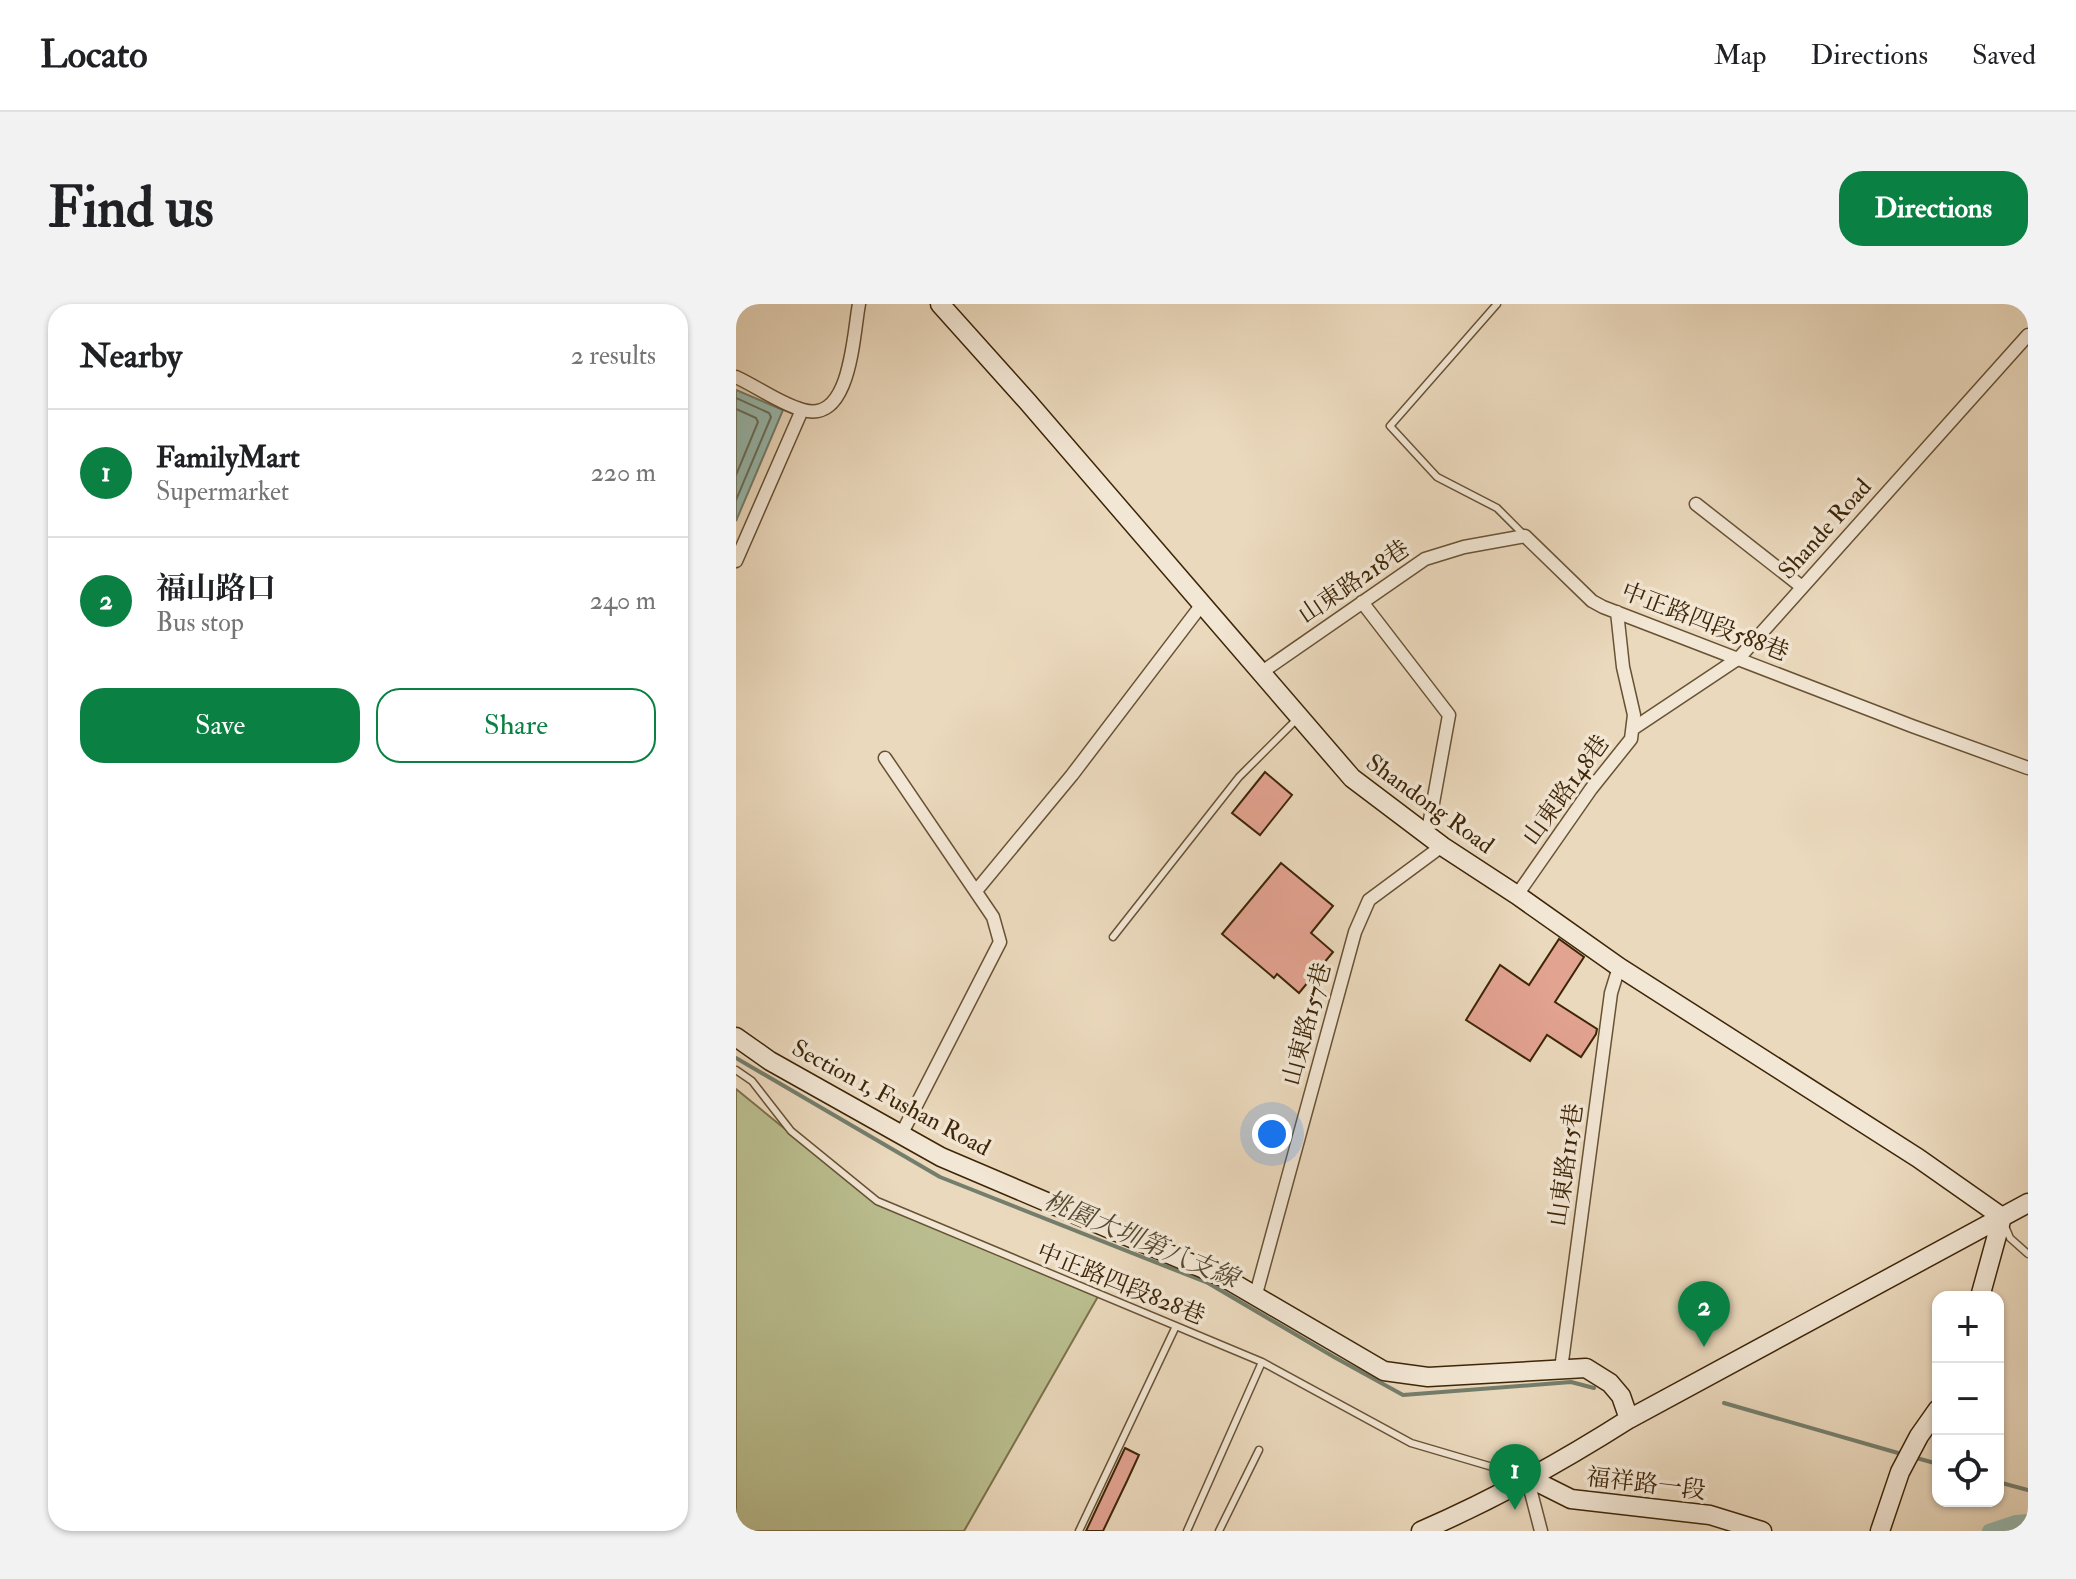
<!DOCTYPE html>
<html lang="en">
<head>
<meta charset="utf-8">
<style>
	:root { --surface:#fff; --page:#f2f2f2; --text:#202124; --muted:#757577; --line:#e0e0e0; --accent:#0b8043 }
	body { margin:0; font-family:"IM FELL Double Pica","Noto Serif TC",serif; background:var(--page); color:var(--text) }
	.controls { position:absolute; right:24px; bottom:24px; display:grid; overflow:hidden; border-radius:16px; box-shadow:0 2px 6px #0004 }
	.controls button { width:72px; height:72px; display:grid; place-items:center; padding:0; border:0; border-bottom:2px solid var(--line); background:var(--surface); color:var(--text); font:40px sans-serif }
	.you { position:absolute; left:536px; top:830px; width:28px; height:28px; margin:-20px; border:6px solid #fff; border-radius:50%; background:#1a73e8; box-shadow:0 0 0 12px #1a73e833 }
	.badge { display:grid; place-items:center; width:52px; height:52px; border-radius:50%; background:var(--accent); color:#fff; font-size:26px; font-weight:700 }
	.pin { position:absolute; translate:-50% -66px; filter:drop-shadow(0 2px 4px #0008) }
	.pin::after { content:''; position:absolute; top:42px; width:28px; height:24px; background:inherit; clip-path:polygon(0 0,100% 0,50% 100%) }
	.list { margin:0; padding:0; list-style:none }
	h2 { display:flex; justify-content:space-between; align-items:center; height:104px; margin:0; padding:0 32px; font-size:34px }
	h2 small { font-size:26px; font-weight:400; color:var(--muted) }
	.list li { display:grid; grid-template-columns:52px 1fr auto; gap:24px; align-items:center; box-sizing:border-box; height:128px; padding:0 32px; border-top:2px solid var(--line) }
	.list b { display:block; font-size:30px; white-space:nowrap }
	.list p { margin:0; font-size:26px; white-space:nowrap; color:var(--muted) }
	.list em { font-size:26px; font-style:normal; color:var(--muted) }
	.actions { display:flex; gap:16px; padding:24px 32px }
	.actions a { flex:1; padding:18px 0; border:2px solid var(--accent); border-radius:24px; text-align:center; font-size:28px; color:var(--accent) }
	.actions .main { background:var(--accent); color:#fff }
	.icon { flex:none; width:44px; height:44px; fill:none; stroke:currentColor; stroke-width:2; stroke-linecap:round; stroke-linejoin:round }
	.map { position:relative; flex:none; width:1292px; height:1227px; overflow:hidden; border-radius:24px }
	header { display:flex; align-items:center; gap:48px; box-sizing:border-box; height:112px; padding:0 40px; background:var(--surface); border-bottom:2px solid var(--line) }
	header strong { font-size:38px }
	nav { display:flex; gap:44px; margin-inline-start:auto; font-size:28px }
	.intro { display:flex; align-items:center; justify-content:space-between; box-sizing:border-box; height:192px; padding:0 48px }
	h1 { margin:0; font-size:56px }
	.button { padding:20px 36px; border-radius:24px; background:var(--accent); color:#fff; font-size:28px; font-weight:700 }
	main { display:flex; gap:48px; padding:0 48px }
	aside { flex:1; background:var(--surface); border-radius:24px; box-shadow:0 2px 6px #0004 }
	.map>svg:first-child { display:block }
	.green { fill:#babe8f; stroke:#7c724b; stroke-width:2 }
	.water { fill:#98baaf; stroke:#747e6c; stroke-width:2 }
	.lines { fill:none; stroke-linecap:round; stroke-linejoin:round }
	.shore { stroke:#6a705b; stroke-width:2 }
	.stream { stroke:#747e6c; stroke-width:4 }
	.canal { stroke:#98baaf; stroke-width:14 }
	.building { fill:#e3a391; stroke:#3d2507; stroke-width:2 }
	.lane-casing { stroke:#685234; stroke-width:9 }
	.street-casing { stroke:#685234; stroke-width:15 }
	.secondary-casing { stroke:#3d2507; stroke-width:21 }
	.lane { stroke:#f2e6d4; stroke-width:6 }
	.street { stroke:#f2e6d4; stroke-width:12 }
	.secondary { stroke:#f2e6d4; stroke-width:18 }
	.labels { text-anchor:middle; dominant-baseline:central; stroke-width:7; stroke-linejoin:round; paint-order:stroke }
	.street-label { font-size:24px; fill:#3d2507; stroke:#f2e6d4 }
	.water-label { font-size:26px; font-style:italic; fill:#544a31; stroke:#f2e6d4 }
</style>
</head>
<body>
<header>
<strong>Locato</strong>
<nav><a>Map</a><a>Directions</a><a>Saved</a></nav>
</header>
<div class="intro"><h1>Find us</h1><a class="button">Directions</a></div>
<main>
<aside>
<h2>Nearby<small>2 results</small></h2>
<ul class="list">
<li><span class="badge">1</span><div><b>FamilyMart</b><p>Supermarket</p></div><em>220 m</em></li>
<li><span class="badge">2</span><div><b>福山路口</b><p>Bus stop</p></div><em>240 m</em></li>
</ul>
<div class="actions"><a class="main">Save</a><a>Share</a></div>
</aside>
<div class="map">
<svg width="1292" height="1227" viewBox="0 0 1292 1227">
	<rect width="100%" height="100%" fill="#ebd9bd"/>
	<filter id="stains"><feTurbulence type="fractalNoise" baseFrequency=".0025" numOctaves="4"/><feColorMatrix values="0 0 0 0 .2 0 0 0 0 .09 0 0 0 0 .02 0 0 0 .5 -.17"/></filter>
	<radialGradient id="worn" r=".72"><stop offset=".6" stop-color="#630" stop-opacity="0"/><stop offset="1" stop-color="#630" stop-opacity=".3"/></radialGradient>
	<path class="green" d="M0,785L119,882L150,902L364,989L228,1227H0Z"/>
	<path class="water" d="M0,86L47,106L0,217Z"/>
	<g class="lines">
		<path class="shore" d="M0,94L33,109L35,113L0,196
			M0,105L20,114L22,118L0,171"/>
		<path class="stream" d="M0,754L204,873L472,979L598,1053L667,1091L835,1078L858,1084
			M988,1099L1169,1151
			M1177,1153L1202,1160
			M1262,1178L1292,1186"/>
		<path class="canal" d="M1253,1227L1280,1218L1292,1217"/>
	</g>
	<path class="building" d="M529,468L556,491L524,531L496,509Z
		M545,559L597,602L575,629L597,648L563,689L541,670L538,674L486,630Z
		M823,635L848,653L819,698L861,725L860,730L845,753L811,731L794,757L730,716L764,661L793,681Z
		M389,1144L403,1151L391,1177L367,1227H350Z"/>
	<g class="lines">
		<defs>
			<path id="lane" d="M761,0L654,122L701,173L761,204L789,232
				M377,633L503,473L561,415
				M0,766L16,777L55,827L141,897L526,1058L675,1139L787,1172
				M1269,922L1274,934L1292,950
				M343,1227L440,1022
				M451,1227L526,1058
				M483,1227L523,1146"/>
			<path id="street" d="M0,73C22,83 44,100 67,106C115,120 117,31 123,0
				M960,200L1066,283
				M0,257L66,106
				M626,298L713,411L691,532
				M526,368L689,255L728,243L789,232L856,297L867,303L1176,422L1292,464
				M898,424L1003,354L1292,31
				M149,454L257,613L264,638L165,831
				M240,587L336,471L467,299
				M781,591L855,485L895,435L898,411L887,363L881,308
				M520,990L619,628L633,596L706,542
				M825,1065L875,689L883,663
				M791,1173L805,1227"/>
			<path id="secondary" d="M204,0L291,97L616,474L706,542L781,591L883,663L1182,854L1266,913L1244,993
				M0,733L34,757L205,853L487,973L648,1067L692,1073L850,1064L874,1079L885,1092L893,1115
				M791,1173L835,1195L974,1211L1026,1227
				M685,1227C757,1196 827,1157 893,1115L1292,899
				M1144,1227L1164,1168L1183,1132L1202,1105"/>
		</defs>
		<use href="#lane" class="lane-casing"/>
		<use href="#street" class="street-casing"/>
		<use href="#secondary" class="secondary-casing"/>
		<use href="#lane" class="lane"/>
		<use href="#street" class="street"/>
		<use href="#secondary" class="secondary"/>
	</g>
	<g class="labels">
		<g class="street-label">
			<text transform="translate(1089 225) rotate(-48)">Shande Road</text>
			<text transform="translate(618 278) rotate(-34)">山東路218巷</text>
			<text transform="translate(969 318) rotate(21)">中正路四段588巷</text>
			<text transform="translate(830 486) rotate(-54)">山東路148巷</text>
			<text transform="translate(694 500) rotate(36)">Shandong Road</text>
			<text transform="translate(571 720) rotate(-75)">山東路157巷</text>
			<text transform="translate(155 794) rotate(28)">Section 1, Fushan Road</text>
			<text transform="translate(830 861) rotate(-82)">山東路115巷</text>
			<text transform="translate(385 980) rotate(22)">中正路四段828巷</text>
			<text transform="translate(910 1180) rotate(7)">福祥路一段</text>
		</g>
		<g class="water-label">
			<text transform="translate(405 936) rotate(23)">桃園大圳第八支線</text>
		</g>
	</g>
	<rect width="100%" height="100%" filter="url(#stains)"/>
	<rect width="100%" height="100%" fill="url(#worn)"/>
</svg>
<div class="controls">
<button>+</button>
<button>−</button>
<button><svg class="icon" aria-label="locate" viewBox="0 0 24 24"><circle cx="12" cy="12" r="6"/><path d="M12 2v4M12 18v4M2 12h4M18 12h4"/></svg></button>
</div>
<div class="you"></div>
<div class="pin badge" style="left:779px;top:1206px">1</div>
<div class="pin badge" style="left:968px;top:1043px">2</div>
</div>
</main>
</body>
</html>
